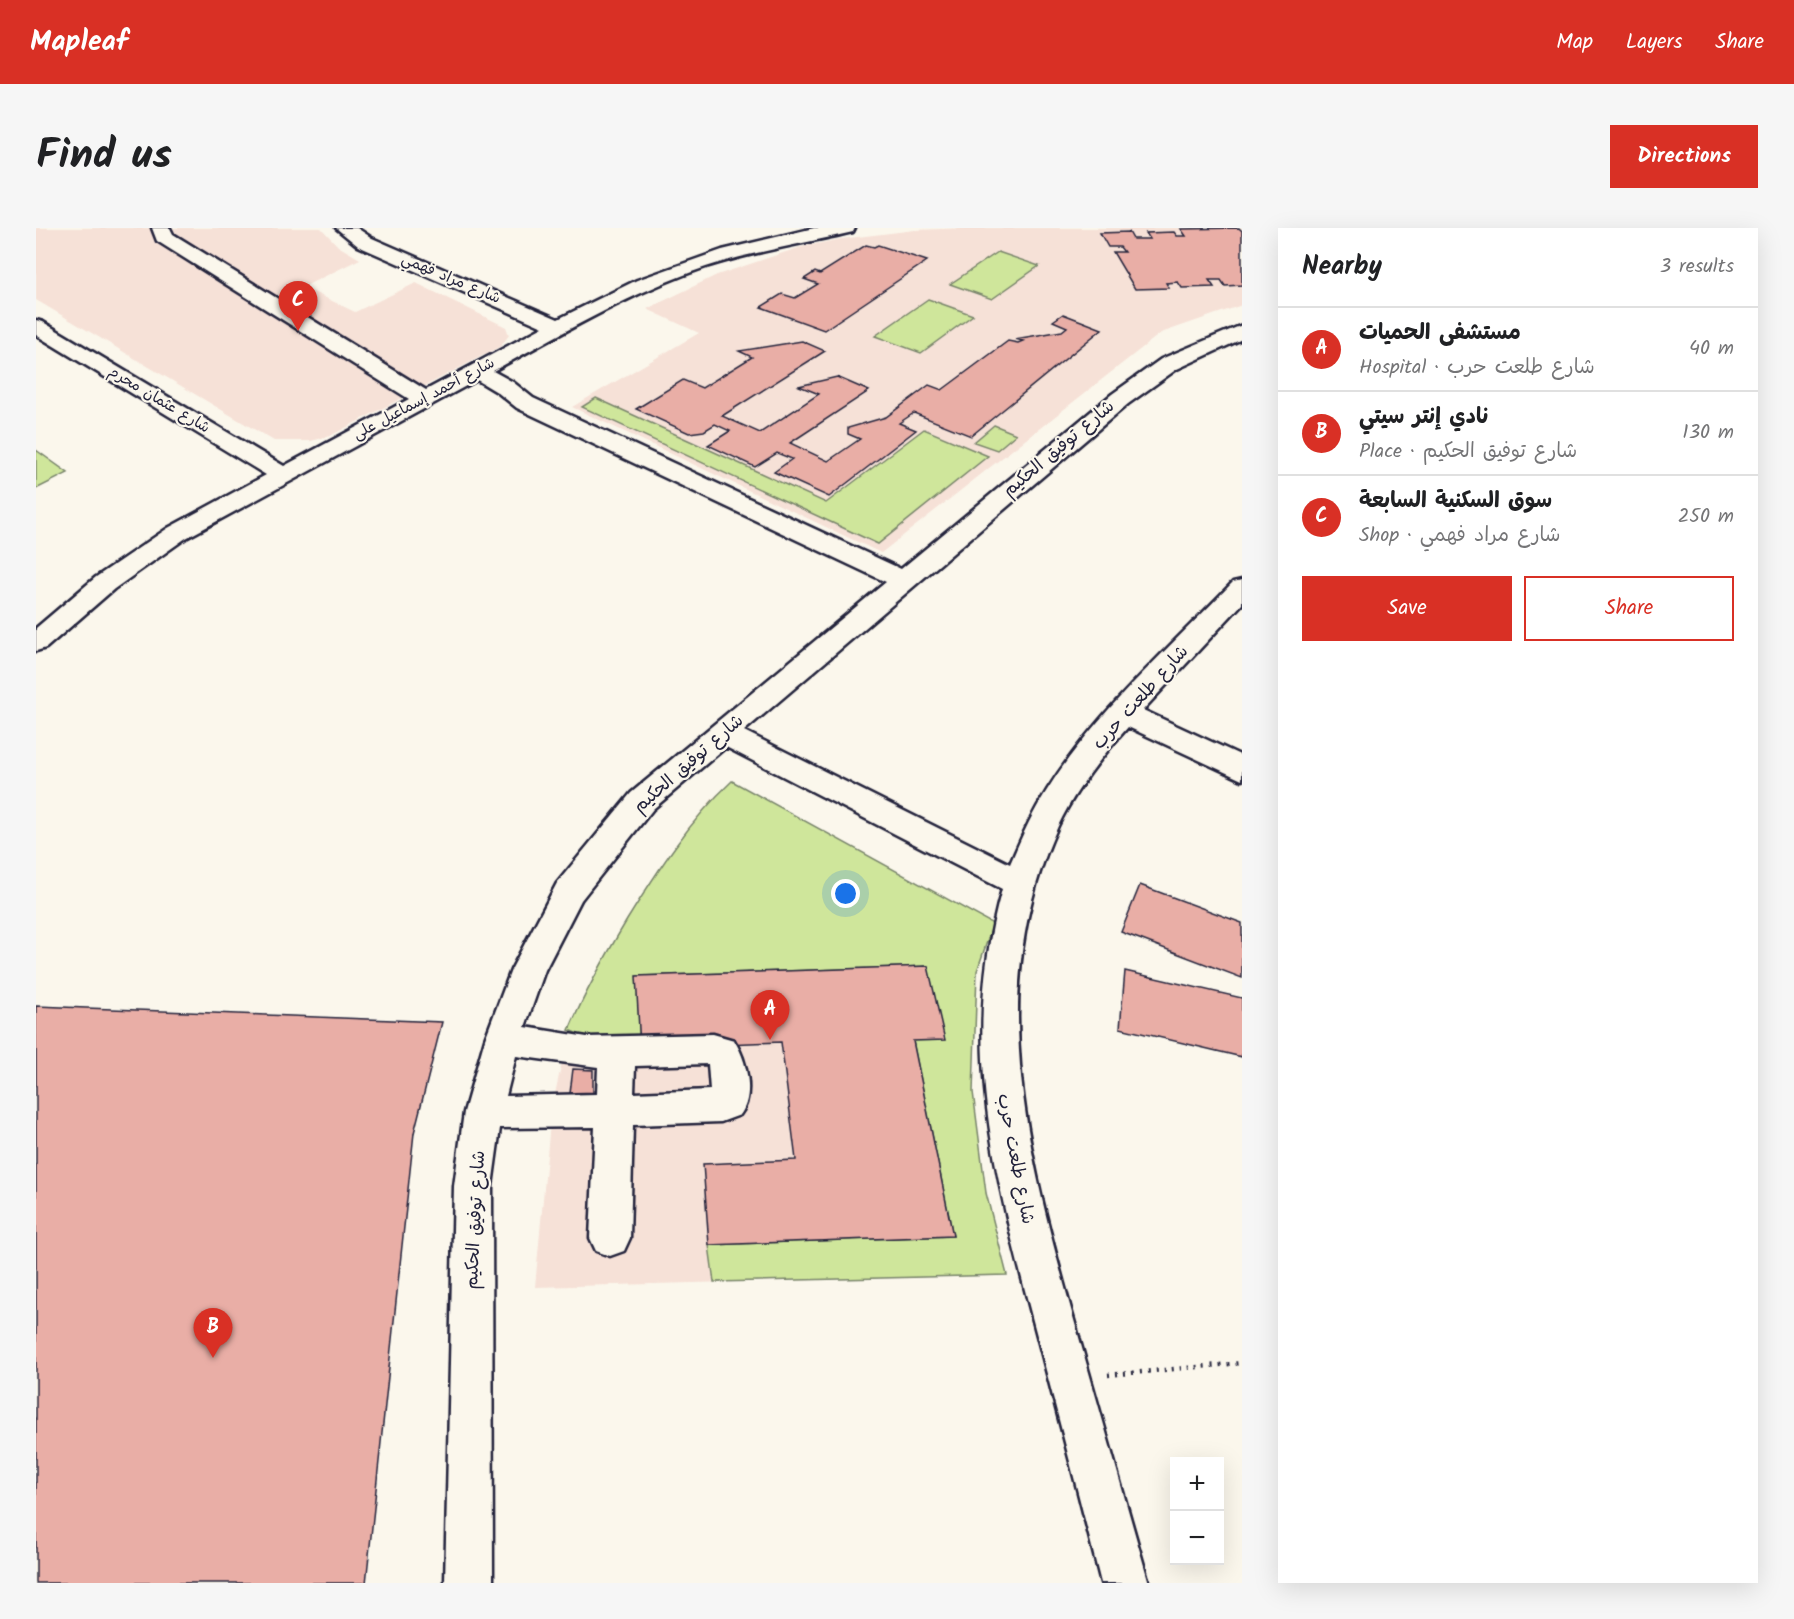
<!DOCTYPE html>
<html lang="en">
<head>
<meta charset="utf-8">
<style>
	:root { --surface:#fff; --page:#f6f6f6; --text:#202124; --muted:#757577; --line:#e0e0e0; --accent:#d93025 }
	body { margin:0; font-family:Kalam,"Playpen Sans Arabic",sans-serif; background:var(--page); color:var(--text) }
	.controls { position:absolute; right:18px; bottom:18px; display:grid; overflow:hidden; border-radius:0px; box-shadow:0 6px 24px #0002 }
	.controls button { width:54px; height:54px; display:grid; place-items:center; padding:0; border:0; border-bottom:2px solid var(--line); background:var(--surface); color:var(--text); font:30px sans-serif }
	.you { position:absolute; left:810px; top:666px; width:21px; height:21px; margin:-15px; border:4px solid #fff; border-radius:50%; background:#1a73e8; box-shadow:0 0 0 9px #1a73e833 }
	.badge { display:grid; place-items:center; width:39px; height:39px; border-radius:50%; background:var(--accent); color:#fff; font-size:20px; font-weight:700 }
	.pin { position:absolute; translate:-50% -50px; filter:drop-shadow(0 2px 3px #0008) }
	.pin::after { content:''; position:absolute; top:32px; width:21px; height:18px; background:inherit; clip-path:polygon(0 0,100% 0,50% 100%) }
	.list { margin:0; padding:0; list-style:none }
	h2 { display:flex; justify-content:space-between; align-items:center; height:78px; margin:0; padding:0 24px; font-size:26px }
	h2 small { font-size:20px; font-weight:400; color:var(--muted) }
	.list li { display:grid; grid-template-columns:39px 1fr auto; gap:18px; align-items:center; box-sizing:border-box; height:84px; padding:0 24px; border-top:2px solid var(--line) }
	.list b { display:block; font-size:22px; white-space:nowrap }
	.list p { margin:0; font-size:20px; white-space:nowrap; color:var(--muted) }
	.list em { font-size:20px; font-style:normal; color:var(--muted) }
	.actions { display:flex; gap:12px; padding:18px 24px }
	.actions a { flex:1; padding:14px 0; border:2px solid var(--accent); border-radius:0px; text-align:center; font-size:21px; color:var(--accent) }
	.actions .main { background:var(--accent); color:#fff }
	.map { position:relative; flex:none; width:1206px; height:1355px; overflow:hidden; border-radius:0px }
	header { display:flex; align-items:center; gap:36px; box-sizing:border-box; height:84px; padding:0 30px; background:var(--accent); color:#fff }
	header strong { font-size:28px }
	nav { display:flex; gap:33px; margin-inline-start:auto; font-size:21px }
	.intro { display:flex; align-items:center; justify-content:space-between; box-sizing:border-box; height:144px; padding:0 36px }
	h1 { margin:0; font-size:42px }
	.button { padding:15px 27px; border-radius:0px; background:var(--accent); color:#fff; font-size:21px; font-weight:700 }
	main { display:flex; gap:36px; padding:0 36px }
	aside { flex:1; background:var(--surface); border-radius:0px; box-shadow:0 6px 24px #0002 }
	.map>svg:first-child { display:block }
	.built { fill:#f6e1d7 }
	.green { fill:#cfe69b; stroke:#78846b; stroke-width:1.5 }
	.building { fill:#e9aea6; stroke:#22223b; stroke-width:1.5 }
	.lines { fill:none; stroke-linecap:round; stroke-linejoin:round }
	.minor-casing { stroke:#22223b; stroke-width:5 }
	.path { stroke:#22223b; stroke-width:4.5; stroke-dasharray:2 6; stroke-linecap:butt }
	.minor { fill:#fbf7ec; fill-rule:evenodd }
	.labels { text-anchor:middle; dominant-baseline:central; stroke-width:4.5; stroke-linejoin:round; paint-order:stroke }
	.far-street-label { font-size:15px; fill:#22223b; stroke:#fbf7ec }
	.street-label { font-size:18px; fill:#22223b; stroke:#fbf7ec }
</style>
</head>
<body>
<header>
<strong>Mapleaf</strong>
<nav><a>Map</a><a>Layers</a><a>Share</a></nav>
</header>
<div class="intro"><h1>Find us</h1><a class="button">Directions</a></div>
<main>
<div class="map">
<svg width="1206" height="1355" viewBox="0 0 1206 1355">
	<rect width="100%" height="100%" fill="#fbf7ec"/>
	<filter id="ink" filterUnits="userSpaceOnUse"><feTurbulence type="fractalNoise" baseFrequency=".0167" numOctaves="2"/><feDisplacementMap in="SourceGraphic" scale="12" xChannelSelector="R" yChannelSelector="G"/><feConvolveMatrix kernelMatrix="1 2 1 2 8 2 1 2 1" color-interpolation-filters="sRGB"/></filter>
	<g filter="url(#ink)">
		<path class="built" d="M0,0H285L302,18L324,31L267,59L319,84L380,55L470,99L473,107L465,118L294,208L275,213H238L0,72Z
			M933,0H1206V77L1125,105L845,325L536,179L663,105L611,81L681,47L765,19L805,11L879,2Z
			M696,553L957,696L941,743L937,864L950,965L971,1047L499,1059L515,884L533,802L579,711L617,650L652,600L676,571Z"/>
		<path class="green" d="M962,24L1003,38L956,71L914,56Z
			M892,71L937,87L885,125L839,108Z
			M560,170L790,275L888,201L952,228L842,316L546,179Z
			M958,197L980,206L961,222L938,214Z
			M0,222L32,245L0,261Z
			M696,553L957,696L941,743L937,864L950,965L971,1047L678,1054L673,1017L917,1008L877,813L892,738L601,748L604,819H571L533,802C549,764 570,727 591,692C622,642 653,593 696,553Z"/>
		<path class="building" d="M1203,0L1206,3V57L1189,58L1185,52H1173L1178,59L1146,60L1142,54L1130,55L1133,60L1099,61L1077,24H1088L1084,19H1072L1064,5L1093,4L1097,11H1114L1110,5L1138,4L1141,8H1150L1145,1Z
			M830,17L838,19L842,17L891,33L788,102L725,79L746,66L759,70L782,56L768,51L779,44L784,46Z
			M1027,86L1066,101L935,208L878,185L863,195L880,202L793,269L738,244L756,231L741,225L719,239L672,217L694,203L679,196L668,203L653,205L600,181L647,152L666,160L716,129L703,123L766,113L789,123L686,188L724,205L783,166L763,158L801,149L833,163L754,215L792,233L824,211L812,206V200L850,189L893,157L906,162L972,113L982,115L987,113L979,111L1026,103L1031,99L1017,93Z
			M1104,657L1206,695V750L1085,704Z
			M892,738L909,812L877,813L917,1008L673,1017L667,936L760,932L745,814L604,819L600,748Z
			M1089,743L1206,770V829L1084,800Z
			M0,778L406,794L378,905L330,1355H0Z
			M537,841L557,842V866L534,865Z"/>
		<g class="lines">
			<defs>
				<path id="minor" d="M116,0H134L137,6L390,162L507,99L322,18L300,0H321L336,10L522,91L601,52L686,22L778,0H819L817,4C768,16 718,23 670,39C594,65 527,105 457,143L477,154L497,170L865,341L1076,166L1125,131L1206,97V111L1141,141L1092,176L708,503L974,636C980,622 986,608 993,594C1040,501 1125,429 1197,354L1206,352V376L1107,482L1206,528V552L1092,499C1066,528 1039,562 1022,598C948,760 991,923 1036,1085C1062,1175 1087,1265 1113,1355H1065C1044,1271 1022,1188 1000,1104C960,953 922,816 966,661L690,519L617,581L545,672L509,742L489,799L551,809L677,806L698,812C711,832 719,868 704,887L685,894L597,897L594,1010L588,1023L574,1028L560,1023L554,1010L559,899L464,900L456,958L457,1355H409L418,958L428,884L449,811L475,742L521,655L595,565L850,354L481,180L461,164L441,152L150,310L78,361L10,420L0,423V400L60,349L132,300L230,247L0,107V92L7,94L248,238L373,171L121,13ZM480,828L562,839L561,866L470,868ZM672,836L674,862L598,865L599,838Z"/>
			</defs>
			<use href="#minor" class="minor-casing"/>
			<path class="path" d="M1072,1147L1206,1135"/>
			<use href="#minor" class="minor"/>
		</g>
	</g>
	<g class="labels">
		<g class="far-street-label">
			<text transform="translate(415 51) rotate(23)">شارع مراد فهمي</text>
			<text transform="translate(388 171) rotate(-28)">شارع أحمد إسماعيل على</text>
			<text transform="translate(123 172) rotate(31)">شارع عثمان محرم</text>
		</g>
		<g class="street-label">
			<text transform="translate(1023 221) rotate(-40)">شارع توفيق الحكيم</text>
			<text transform="translate(1105 470) rotate(-48)">شارع طلعت حرب</text>
			<text transform="translate(653 536) rotate(-41)">شارع توفيق الحكيم</text>
			<text transform="translate(979 931) rotate(79)">شارع طلعت حرب</text>
			<text transform="translate(440 992) rotate(-87)">شارع توفيق الحكيم</text>
		</g>
	</g>
</svg>
<div class="controls">
<button>+</button>
<button>−</button>
</div>
<div class="you"></div>
<div class="pin badge" style="left:734px;top:812px">A</div>
<div class="pin badge" style="left:177px;top:1130px">B</div>
<div class="pin badge" style="left:262px;top:103px">C</div>
</div>
<aside>
<h2>Nearby<small>3 results</small></h2>
<ul class="list">
<li><span class="badge">A</span><div><b>مستشفى الحميات</b><p>Hospital · شارع طلعت حرب</p></div><em>40 m</em></li>
<li><span class="badge">B</span><div><b>نادي إنتر سيتي</b><p>Place · شارع توفيق الحكيم</p></div><em>130 m</em></li>
<li><span class="badge">C</span><div><b>سوق السكنية السابعة</b><p>Shop · شارع مراد فهمي</p></div><em>250 m</em></li>
</ul>
<div class="actions"><a class="main">Save</a><a>Share</a></div>
</aside>
</main>
</body>
</html>
